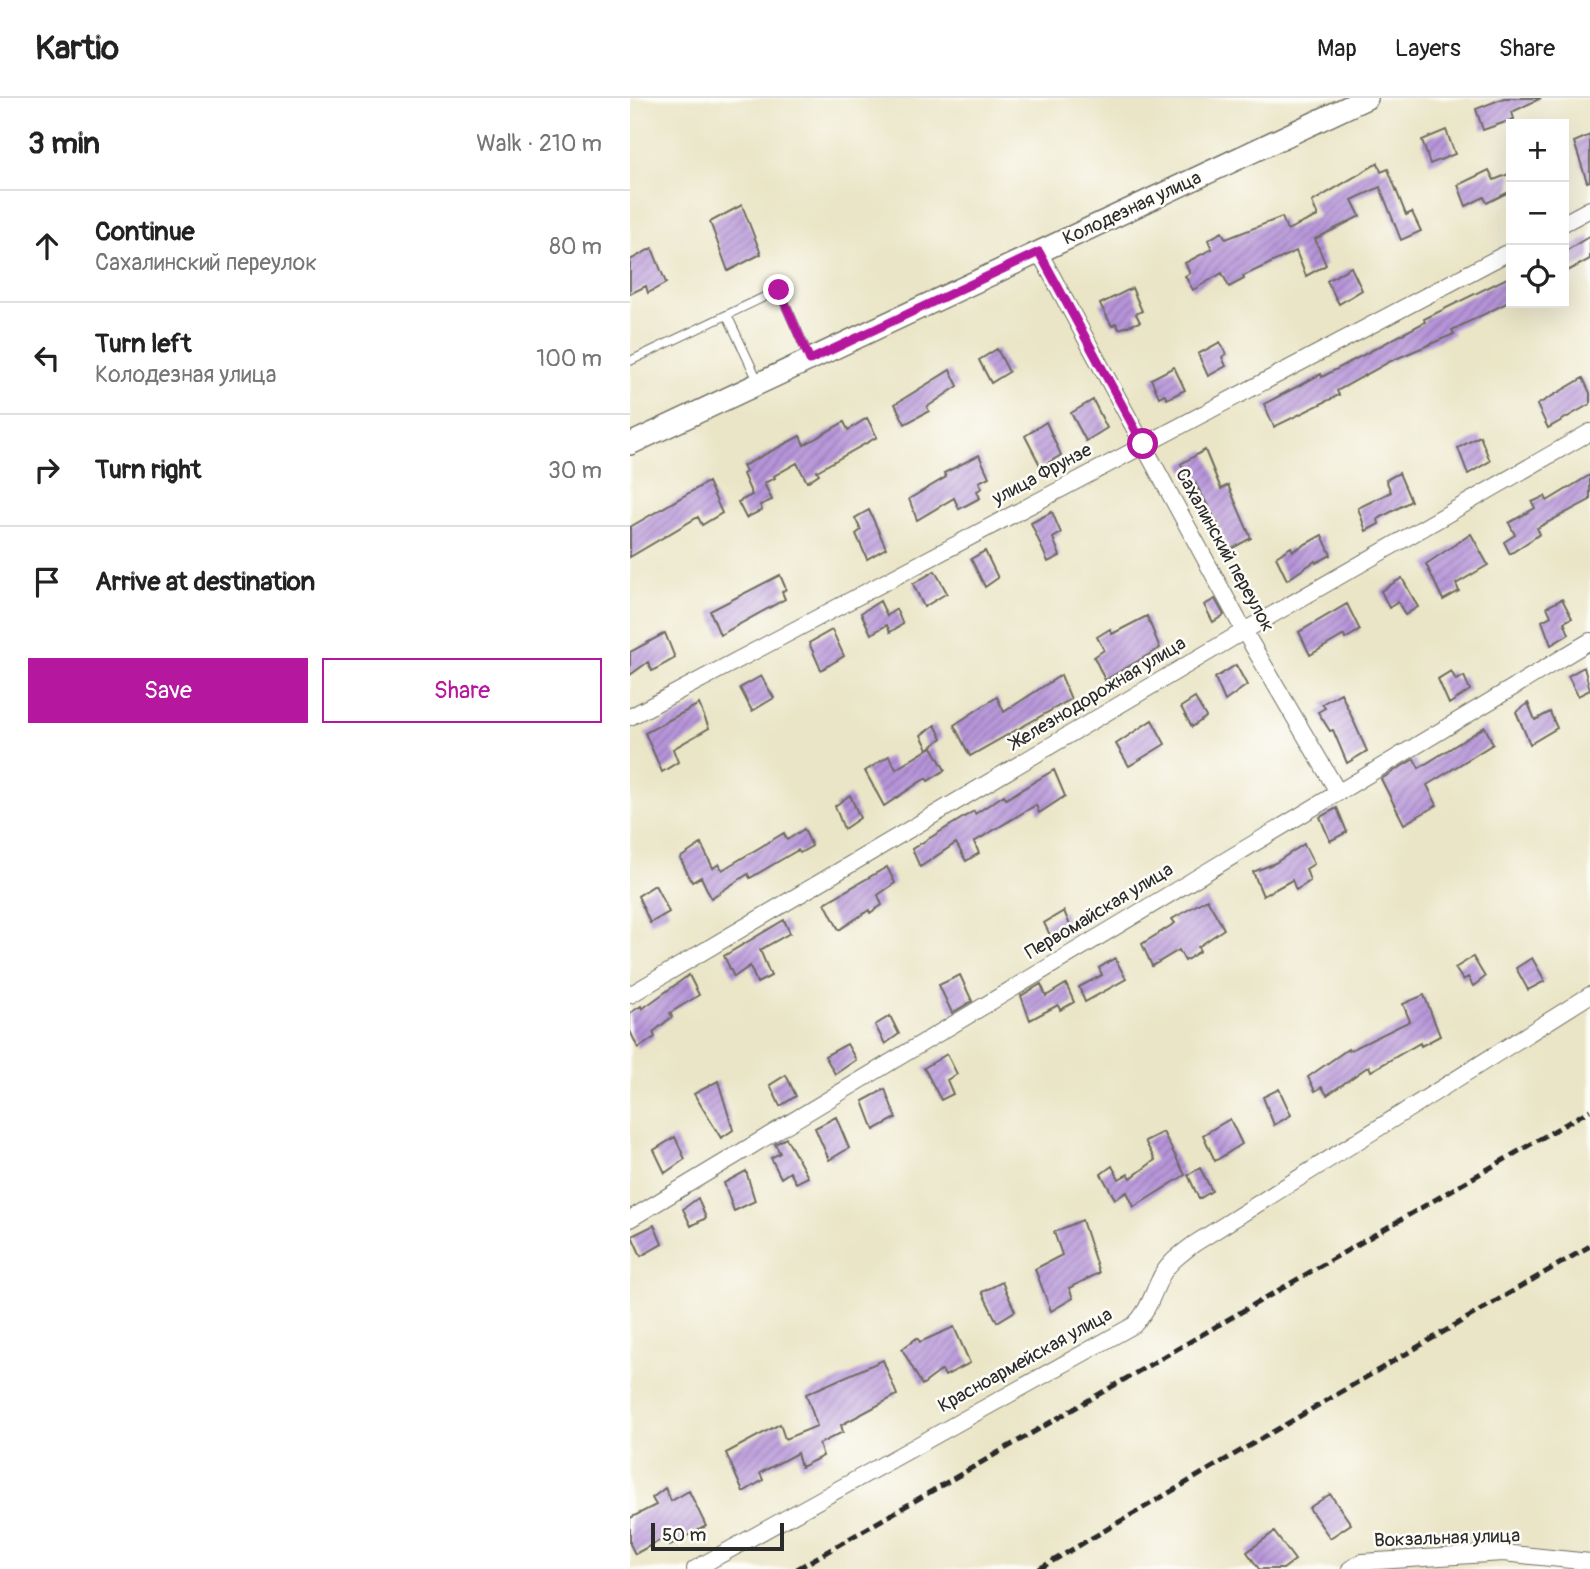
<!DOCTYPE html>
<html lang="en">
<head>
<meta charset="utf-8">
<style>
	:root { --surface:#fff; --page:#f2f2f2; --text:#222; --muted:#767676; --line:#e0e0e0; --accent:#b5179e }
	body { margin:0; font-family:Pangolin,sans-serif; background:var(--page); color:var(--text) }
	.controls { position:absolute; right:21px; top:21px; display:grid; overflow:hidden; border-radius:0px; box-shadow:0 7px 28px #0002 }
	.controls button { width:63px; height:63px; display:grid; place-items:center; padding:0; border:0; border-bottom:2px solid var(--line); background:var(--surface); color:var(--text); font:35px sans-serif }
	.scale { position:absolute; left:21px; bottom:18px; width:133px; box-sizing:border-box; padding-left:7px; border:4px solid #2b2b2b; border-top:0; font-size:19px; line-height:24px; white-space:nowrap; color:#2b2b2b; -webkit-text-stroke:5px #fdfcf7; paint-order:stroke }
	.stop { position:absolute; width:21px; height:21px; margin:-16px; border:5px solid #b5179e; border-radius:50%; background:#fff }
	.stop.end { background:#b5179e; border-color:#fff; box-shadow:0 2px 7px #0008 }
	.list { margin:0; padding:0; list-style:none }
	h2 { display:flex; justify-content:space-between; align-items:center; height:91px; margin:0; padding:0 28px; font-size:30px }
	h2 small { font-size:23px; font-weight:400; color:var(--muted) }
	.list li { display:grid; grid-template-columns:46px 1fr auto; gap:21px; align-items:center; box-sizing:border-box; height:112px; padding:0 28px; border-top:2px solid var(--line) }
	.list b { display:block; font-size:26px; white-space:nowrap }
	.list p { margin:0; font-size:23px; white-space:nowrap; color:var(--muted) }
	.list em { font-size:23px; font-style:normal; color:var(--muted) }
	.actions { display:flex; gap:14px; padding:21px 28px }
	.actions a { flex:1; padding:16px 0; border:2px solid var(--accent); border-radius:0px; text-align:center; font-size:24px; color:var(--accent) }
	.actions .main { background:var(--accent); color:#fff }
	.icon { flex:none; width:38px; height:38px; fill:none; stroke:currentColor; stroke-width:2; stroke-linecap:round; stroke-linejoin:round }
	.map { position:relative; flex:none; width:960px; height:1471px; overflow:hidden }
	header { display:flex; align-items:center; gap:42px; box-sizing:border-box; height:98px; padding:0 35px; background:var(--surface); border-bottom:2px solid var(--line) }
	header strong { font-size:33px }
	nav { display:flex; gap:38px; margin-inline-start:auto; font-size:24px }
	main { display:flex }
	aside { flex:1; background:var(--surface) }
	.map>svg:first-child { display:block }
	.building { fill:url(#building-hatch) }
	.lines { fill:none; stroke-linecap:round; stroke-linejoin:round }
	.lane-casing { stroke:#6e6c61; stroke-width:10 }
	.street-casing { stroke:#6e6c61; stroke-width:18 }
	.secondary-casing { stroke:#6e6c61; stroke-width:24 }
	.lane { stroke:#fff; stroke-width:8 }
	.street { stroke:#fff; stroke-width:16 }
	.secondary { stroke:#fff; stroke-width:21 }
	.rail { stroke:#2b2b2b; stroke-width:5; stroke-dasharray:10 5; stroke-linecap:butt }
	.route { stroke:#b5179e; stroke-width:9 }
	.labels { text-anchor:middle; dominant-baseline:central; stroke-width:5; stroke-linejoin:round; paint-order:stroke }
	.street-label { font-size:19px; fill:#2b2b2b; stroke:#fdfcf7 }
</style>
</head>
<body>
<header>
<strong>Kartio</strong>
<nav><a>Map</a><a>Layers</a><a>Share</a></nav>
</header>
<main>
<aside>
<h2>3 min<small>Walk · 210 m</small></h2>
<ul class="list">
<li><svg class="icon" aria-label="ahead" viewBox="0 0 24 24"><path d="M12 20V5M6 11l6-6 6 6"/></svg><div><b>Continue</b><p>Сахалинский переулок</p></div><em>80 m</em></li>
<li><svg class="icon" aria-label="left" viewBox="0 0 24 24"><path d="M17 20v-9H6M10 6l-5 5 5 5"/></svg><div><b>Turn left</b><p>Колодезная улица</p></div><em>100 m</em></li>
<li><svg class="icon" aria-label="right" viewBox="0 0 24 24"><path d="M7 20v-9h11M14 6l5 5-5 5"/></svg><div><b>Turn right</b></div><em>30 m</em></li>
<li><svg class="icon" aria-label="arrive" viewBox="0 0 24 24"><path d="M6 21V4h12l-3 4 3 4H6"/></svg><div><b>Arrive at destination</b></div></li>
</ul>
<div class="actions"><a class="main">Save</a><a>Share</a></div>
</aside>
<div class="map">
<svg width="960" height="1471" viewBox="0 0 960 1471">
	<defs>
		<pattern id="building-hatch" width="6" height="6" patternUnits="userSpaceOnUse" patternTransform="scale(1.75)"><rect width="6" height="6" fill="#b694d9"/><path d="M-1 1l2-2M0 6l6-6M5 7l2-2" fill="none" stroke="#9479b0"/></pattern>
	</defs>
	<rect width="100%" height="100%" fill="#fdfcf7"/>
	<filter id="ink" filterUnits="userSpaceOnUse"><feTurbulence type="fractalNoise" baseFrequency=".0143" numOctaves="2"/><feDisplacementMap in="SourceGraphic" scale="14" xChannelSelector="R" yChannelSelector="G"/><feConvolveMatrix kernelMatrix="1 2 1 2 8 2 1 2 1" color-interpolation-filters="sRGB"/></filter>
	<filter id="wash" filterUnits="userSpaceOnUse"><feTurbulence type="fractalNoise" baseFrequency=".00686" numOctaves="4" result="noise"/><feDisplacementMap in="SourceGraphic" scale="28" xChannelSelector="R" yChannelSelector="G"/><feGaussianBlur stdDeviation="1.57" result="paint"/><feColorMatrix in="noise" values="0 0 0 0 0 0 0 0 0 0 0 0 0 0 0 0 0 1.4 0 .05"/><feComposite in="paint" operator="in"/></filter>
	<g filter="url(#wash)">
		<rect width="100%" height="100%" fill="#eae5c6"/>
		<g id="blocks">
			<path class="building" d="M874,0H911L882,14L884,21L853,32L846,11Z
				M816,32L825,56L800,66L792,42Z
				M960,37V83L957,84L944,44Z
				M748,65L751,74L758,71L776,117L782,114L791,133L771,142L750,89L722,102L730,118L685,141L696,167L676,178L666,153L613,178L614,181L599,189L592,175L563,192L555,178L560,175L555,165L582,151L578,142L592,134L596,141L652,119L657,132L688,118L682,104Z
				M859,72L864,82L881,75V93L857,105L854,99L836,108L828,87Z
				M112,107L131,156L98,173L80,124Z
				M960,138V161L934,175V154Z
				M22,150L36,185L18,195L16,188L0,196V162Z
				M721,169L732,192L709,206L697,183Z
				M881,178V203L822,232L824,236L761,263L707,293L709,297L644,329L634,306L691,276L692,279L795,224L794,221Z
				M502,190L512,213L506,216L510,224L489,231L486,225L482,228L470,206Z
				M590,244L596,256L592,259L596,268L578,278L568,256Z
				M367,251L379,274L361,285L349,262Z
				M544,269L555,292L537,301L534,296L529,299L521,281Z
				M320,272L328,288L297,309L299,313L275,326L265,306Z
				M953,280L960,295V306L918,330L907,307Z
				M463,302L477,330L456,343L441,315Z
				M237,320L247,339L187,373L189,376L177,384L167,365L144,378L145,380L134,385L142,402L130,407L132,412L116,420L108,404L122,397L113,376L116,374L113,368L170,338L174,347L214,324L218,332Z
				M416,324L431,357L411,369L395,338Z
				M850,338L860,363L838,376L828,350Z
				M575,352L591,391L598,387L621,440L599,452L588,426L565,385L561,387L551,366Z
				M349,357L359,379L349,384L352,390L347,393L350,400L329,411L324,400L287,422L279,401L316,379L314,375Z
				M769,375L781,403L748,421L749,426L736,433L728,410L761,394L756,382Z
				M960,377V402L907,430L910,436L880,456L874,444L885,437L879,425L905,410L902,404L915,398L917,403Z
				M78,384L92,415L72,427L68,419L0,459V429Z
				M239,412L256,450L237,461L226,436L231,432L225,420Z
				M422,414L431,435L423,440L430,458L418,464L401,425Z
				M841,436L858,467L826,486L829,493L813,502L796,466Z
				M692,437L701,457L686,465L685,463L657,482L646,459L661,449L663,453Z
				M355,453L368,480L355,489L341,461Z
				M305,473L317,495L294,509L283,486Z
				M150,477L156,491L152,494L155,501L90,537L80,513Z
				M772,480L788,509L775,517L768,504L759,510L751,493Z
				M585,501L594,517L583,524L574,507Z
				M932,501L942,520L934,524L939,536L921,547L912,523L921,518L917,509Z
				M250,503L257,518L266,511L273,526L260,534L257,527L241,536L231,515Z
				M717,506L730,532L715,541L714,537L680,557L669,534Z
				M517,518L530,550L475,582L464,559L474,552L467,539L480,531L482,536Z
				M202,532L214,558L191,572L179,545Z
				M35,535L45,560L22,573L18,564L0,577V554Z
				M606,567L617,587L595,603L585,580Z
				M954,569L960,592L948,598L938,578Z
				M821,573L826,582L834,578L840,592L819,606L808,581Z
				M431,577L441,601L340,658L324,627L367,599L374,614Z
				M131,578L144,600L122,613L110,590Z
				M711,595L737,653L717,665L703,632L700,633L688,614L695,610L692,606Z
				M565,600L576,619L562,629L551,609Z
				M898,605L905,622L920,614L927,630L900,646L886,614Z
				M69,606L79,630L43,651L48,664L32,674L15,635Z
				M522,622L535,646L499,668L486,646Z
				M305,627L312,640L298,651L291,637Z
				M855,629L863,646L797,687L807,707L774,726L751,681L784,661L789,670Z
				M302,649L315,672L298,683L296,680L254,708L235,673L259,658L266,671Z
				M424,672L435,698L409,715L406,707L344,744L349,755L336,763L326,745L290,769L282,751L344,713L345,716L374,697L376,701Z
				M220,697L230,720L214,731L205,708Z
				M707,710L717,734L700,743L690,719Z
				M174,731L182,748L170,755L168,752L120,780L118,776L81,800L71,779L62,784L50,760L71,746L83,770L89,766L92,772L154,735L157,742Z
				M674,746L684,766L676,771L680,783L666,792L662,782L633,798L623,774L645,765Z
				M257,769L265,785L248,797L252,807L240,815L239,812L209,832L195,805Z
				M25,787L39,814L20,825L8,798Z
				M577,801L594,831L568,849L570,853L555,863L549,852L522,868L512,846L545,825L542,821Z
				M434,813L442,832L423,843L414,825Z
				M154,822L160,835L130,852L141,878L127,885L120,868L104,879L94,858Z
				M843,859L855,879L843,888L838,879L833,882L825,870Z
				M485,860L496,881L455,904L449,889L472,877L469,870Z
				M902,860L915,883L898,892L886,870Z
				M59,877L69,897L40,915L42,919L23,934L25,939L8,950L0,933V915L11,908L12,911Z
				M330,877L342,903L322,915L309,887Z
				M411,886L416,898L436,886L444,904L430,912L428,907L400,922L391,898Z
				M794,897L810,938L791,948L790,945L741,973L739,968L697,997L692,989L685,993L678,979L718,951L719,953L780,923L773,906Z
				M260,918L269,936L255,946L245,927Z
				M217,946L226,962L205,976L195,958Z
				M317,956L327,976L317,982L323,996L311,1002L294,970Z
				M156,977L166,998L150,1008L140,987Z
				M88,983L103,1032L91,1040L64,996Z
				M255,991L266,1020L244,1032L233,1003Z
				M649,991L661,1017L644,1027L633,999Z
				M206,1019L219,1050L199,1062L185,1030Z
				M600,1021L612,1046L585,1063L573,1037Z
				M533,1034L555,1077L504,1109L497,1094L485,1101L471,1076L482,1068L489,1081L498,1076L501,1080L525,1062L515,1043Z
				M45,1039L55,1061L35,1075L24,1052Z
				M156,1040L178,1079L166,1085L160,1074L151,1080L141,1060L150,1055L145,1046Z
				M570,1070L582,1093L569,1101L558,1077Z
				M116,1073L125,1103L104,1113L94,1085Z
				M68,1100L76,1120L61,1128L53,1111Z
				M452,1122L469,1175L439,1190L443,1200L421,1213L405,1171L432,1157L424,1134Z
				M24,1127L32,1146L11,1158L2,1138Z
				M372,1184L385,1213L367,1224L352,1194Z
				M324,1229L340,1265L315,1278L312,1272L292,1287L272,1251L287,1240L290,1244Z
				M253,1262L267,1297L211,1327L213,1334L189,1346L193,1358L171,1369L167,1355L130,1375L133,1382L113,1394L96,1355L150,1326L155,1341L187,1328L176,1296Z
				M35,1390L41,1403L59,1393L76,1428L40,1447L36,1439L5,1456L0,1446V1420L26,1407L22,1400Z
				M700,1396L721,1426L700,1440L679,1410Z
				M644,1434L665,1462L653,1471H629L617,1454Z"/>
		</g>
	</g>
	<g filter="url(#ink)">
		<use href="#blocks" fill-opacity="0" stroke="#6e6c61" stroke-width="2"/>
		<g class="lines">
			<defs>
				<path id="lane" d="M97,217L129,285
					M0,263L149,192L179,259"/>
				<path id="street" d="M934,125L960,111
					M409,154L614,533L708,694
					M0,619L881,153
					M0,897L614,533L960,334
					M0,1121L960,543
					M65,1471L504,1227C518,1213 521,1200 529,1183C536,1166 550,1157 564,1146L960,897
					M720,1471L732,1464L873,1455L960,1464"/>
				<path id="secondary" d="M0,346L737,0"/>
			</defs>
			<use href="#lane" class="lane-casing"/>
			<use href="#street" class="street-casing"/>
			<use href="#secondary" class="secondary-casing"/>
			<use href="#lane" class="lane"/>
			<use href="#street" class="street"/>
			<use href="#secondary" class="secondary"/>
			<path class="rail" d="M167,1471L960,1012
				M409,1471L960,1148"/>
		</g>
	</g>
	<g class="lines" filter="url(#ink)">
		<path class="route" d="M149,192L180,262L409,154L513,346"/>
	</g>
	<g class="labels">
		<g class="street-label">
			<text transform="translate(502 110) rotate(-25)">Колодезная улица</text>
			<text transform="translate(412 376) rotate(-28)">улица Фрунзе</text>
			<text transform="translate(595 452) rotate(61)">Сахалинский переулок</text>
			<text transform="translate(468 595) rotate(-31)">Железнодорожная улица</text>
			<text transform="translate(469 813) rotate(-31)">Первомайская улица</text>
			<text transform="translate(395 1262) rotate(-29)">Красноармейская улица</text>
			<text transform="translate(817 1440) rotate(-2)">Вокзальная улица</text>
		</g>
	</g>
</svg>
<div class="controls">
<button>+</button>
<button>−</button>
<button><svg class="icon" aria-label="locate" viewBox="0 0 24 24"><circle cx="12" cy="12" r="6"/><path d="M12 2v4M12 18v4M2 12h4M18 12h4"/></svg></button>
</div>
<div class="scale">50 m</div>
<div class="stop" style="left:513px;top:346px"></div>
<div class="stop end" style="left:149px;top:192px"></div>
</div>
</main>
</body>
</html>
